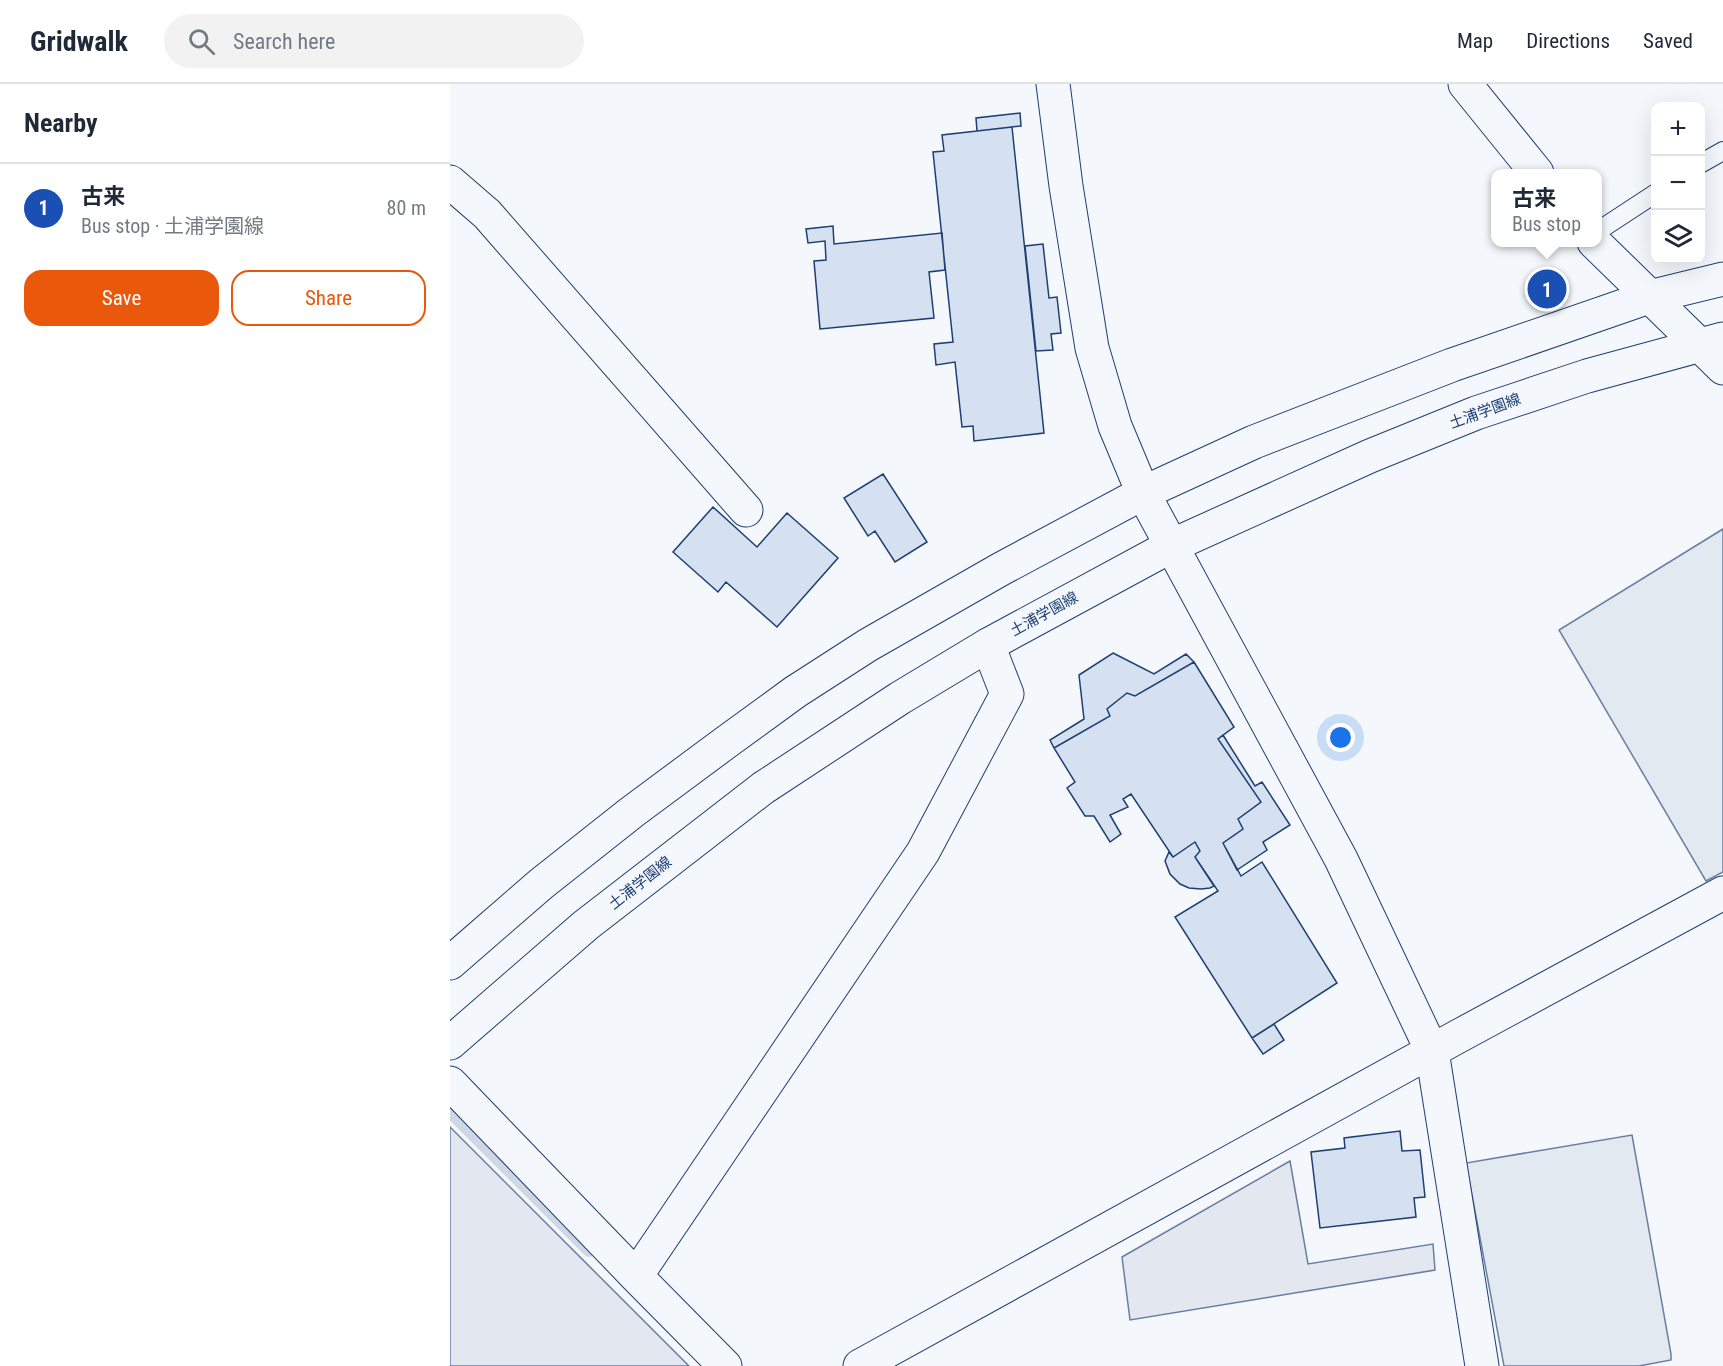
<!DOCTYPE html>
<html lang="en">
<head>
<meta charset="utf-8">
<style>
	:root { --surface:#fff; --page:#f2f2f3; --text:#1f2937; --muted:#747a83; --line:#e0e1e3; --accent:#ea580c }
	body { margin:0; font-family:"Roboto Condensed","Noto Sans JP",sans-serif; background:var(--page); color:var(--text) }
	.controls { position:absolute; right:18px; top:18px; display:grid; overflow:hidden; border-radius:12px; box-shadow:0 6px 24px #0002 }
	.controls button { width:54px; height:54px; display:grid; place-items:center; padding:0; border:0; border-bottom:2px solid var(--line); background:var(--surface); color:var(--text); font:30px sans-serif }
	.you { position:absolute; left:891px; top:654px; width:21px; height:21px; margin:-15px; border:4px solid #fff; border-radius:50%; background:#1a73e8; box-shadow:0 0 0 9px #1a73e833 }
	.badge { display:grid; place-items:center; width:39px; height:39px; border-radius:50%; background:var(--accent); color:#fff; font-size:20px; font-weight:700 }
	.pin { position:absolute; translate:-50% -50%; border:3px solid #fff; box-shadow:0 2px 6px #0006 }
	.popup { position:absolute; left:1041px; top:85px; width:111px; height:78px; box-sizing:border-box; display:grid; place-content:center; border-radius:12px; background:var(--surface); filter:drop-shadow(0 2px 4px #0005); font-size:20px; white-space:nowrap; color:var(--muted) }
	.popup b { font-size:22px; color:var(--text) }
	.popup::after { content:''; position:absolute; left:50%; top:100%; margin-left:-12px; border:12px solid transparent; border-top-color:var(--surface) }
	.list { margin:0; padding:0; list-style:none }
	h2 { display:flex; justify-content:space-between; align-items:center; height:78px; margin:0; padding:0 24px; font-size:26px }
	h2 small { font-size:20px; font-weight:400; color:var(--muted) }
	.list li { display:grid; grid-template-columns:39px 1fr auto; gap:18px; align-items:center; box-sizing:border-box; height:90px; padding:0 24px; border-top:2px solid var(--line) }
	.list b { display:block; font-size:22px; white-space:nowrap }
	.list p { margin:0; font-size:20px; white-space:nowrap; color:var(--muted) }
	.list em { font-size:20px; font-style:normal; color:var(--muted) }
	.actions { display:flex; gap:12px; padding:18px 24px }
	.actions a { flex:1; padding:14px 0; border:2px solid var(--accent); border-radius:18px; text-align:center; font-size:21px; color:var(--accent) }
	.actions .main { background:var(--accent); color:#fff }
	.icon { flex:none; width:33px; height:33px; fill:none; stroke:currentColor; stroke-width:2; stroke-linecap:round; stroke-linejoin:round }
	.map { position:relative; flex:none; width:1273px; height:1282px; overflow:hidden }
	header { display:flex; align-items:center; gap:36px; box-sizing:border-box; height:84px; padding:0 30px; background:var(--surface); border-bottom:2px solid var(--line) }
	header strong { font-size:28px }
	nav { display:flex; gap:33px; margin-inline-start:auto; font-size:21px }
	.search { width:420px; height:54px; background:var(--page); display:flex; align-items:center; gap:15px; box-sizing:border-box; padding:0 21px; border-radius:33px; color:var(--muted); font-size:22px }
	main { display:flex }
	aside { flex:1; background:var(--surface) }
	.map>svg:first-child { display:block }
	.green { fill:#e3e9f0; stroke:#687fa3; stroke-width:1.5 }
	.parking { fill:#e3e8f0; stroke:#687fa3; stroke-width:1.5 }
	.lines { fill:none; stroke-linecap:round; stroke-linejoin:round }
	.stream { stroke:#cfd7e4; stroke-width:12 }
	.building { fill:#d5e0f0; stroke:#1d3f73; stroke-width:1.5 }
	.service-casing { stroke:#1d3f73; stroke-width:20 }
	.minor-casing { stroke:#1d3f73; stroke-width:35 }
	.primary-casing { stroke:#1d3f73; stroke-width:35 }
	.service { stroke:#f4f7fb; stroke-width:18 }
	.minor { stroke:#f4f7fb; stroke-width:33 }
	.primary { stroke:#f4f7fb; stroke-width:33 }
	.labels { text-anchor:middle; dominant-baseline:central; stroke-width:4.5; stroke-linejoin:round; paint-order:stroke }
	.street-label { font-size:15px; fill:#1d3f73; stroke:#f4f7fb }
</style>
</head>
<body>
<header>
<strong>Gridwalk</strong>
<div class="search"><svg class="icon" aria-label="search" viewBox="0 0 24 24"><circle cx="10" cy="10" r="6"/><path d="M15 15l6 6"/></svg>Search here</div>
<nav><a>Map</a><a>Directions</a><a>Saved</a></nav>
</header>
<main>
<aside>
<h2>Nearby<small></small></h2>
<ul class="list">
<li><span class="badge" style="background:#1a4fb4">1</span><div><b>古来</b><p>Bus stop · 土浦学園線</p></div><em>80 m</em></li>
</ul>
<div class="actions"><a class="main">Save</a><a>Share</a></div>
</aside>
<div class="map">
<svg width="1273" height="1282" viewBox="0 0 1273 1282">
	<rect width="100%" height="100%" fill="#f4f7fb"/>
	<path class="green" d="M1273,445V788L1256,797L1109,546Z
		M1182,1051L1221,1270V1276L1189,1282H1054L1016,1079Z"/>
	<path class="parking" d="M0,1043L239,1282H0Z
		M840,1077L858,1180L983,1160L985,1186L680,1236L672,1173Z"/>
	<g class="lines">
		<path class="stream" d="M0,1028L139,1167"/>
	</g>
	<path class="building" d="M570,29L571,42L527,47L526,34Z
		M562,43L594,349L524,357L523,342L512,343L505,278L486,281L484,260L503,258L483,68L494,67L492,51Z
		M383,142L384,160L492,149L495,186L479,188L484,234L370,245L364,177L376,176L375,157L358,159L356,145Z
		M593,160L599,214L607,213L611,249L601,250L603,266L586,267L575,162Z
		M433,390L477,458L445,478L425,447L418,452L394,414Z
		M263,423L307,463L337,429L388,474L327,543L276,498L268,508L223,468Z
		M663,569L704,590L736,570L744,578L685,612L677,609L657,625L660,632L604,664L600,656L634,635L629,591Z
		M744,578L784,643L768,655L811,718L788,735L793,745L773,759L791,792L812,778L887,899L802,954L725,833L768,807L745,773L750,767L745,758L723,773L681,710L673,715L678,723L660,731L671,750L660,758L644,732H635L617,704L625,698L604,664L660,632L657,625L677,609L685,612Z
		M773,651L805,702L812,698L840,741L813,758L817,766L787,786L773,759L793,745L788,735L811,718L768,655Z
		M745,758L750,767L745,773L764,802L760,804L751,805L739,804L730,800L720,790L715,777L719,768L723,773Z
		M824,940L834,956L813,970L802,954Z
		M950,1047L952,1067L970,1066L975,1113L964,1114L966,1133L870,1144L861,1068L895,1064L894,1054Z"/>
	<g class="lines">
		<defs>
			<path id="service" d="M1250,80L1273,67
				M1148,147L1206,109"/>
			<path id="minor" d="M603,0L616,102L642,264L665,342L693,409L891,775L982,967L1032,1282
				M1015,0L1087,89
				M0,98L37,130L296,426
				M1144,158L1273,284
				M0,999L186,1192L275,1282
				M186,1192L473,768L557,610L538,561
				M410,1282L1007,953L1273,809"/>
			<path id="primary" d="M0,879L91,800L182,728L275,659L345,608L418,561L551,485L693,409L804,358L1002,281L1199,213L1273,195
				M0,959L136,841L313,704L450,614L538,561L721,462L920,372L1026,329L1137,292L1273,255"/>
		</defs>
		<use href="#service" class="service-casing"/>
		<use href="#minor" class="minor-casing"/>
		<use href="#primary" class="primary-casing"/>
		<use href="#service" class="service"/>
		<use href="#minor" class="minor"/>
		<use href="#primary" class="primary"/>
	</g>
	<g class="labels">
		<g class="street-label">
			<text transform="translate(1035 327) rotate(-20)">土浦学園線</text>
			<text transform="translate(594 530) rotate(-29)">土浦学園線</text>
			<text transform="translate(190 799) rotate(-38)">土浦学園線</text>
		</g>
	</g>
</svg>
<div class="controls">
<button>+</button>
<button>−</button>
<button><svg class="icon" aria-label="layers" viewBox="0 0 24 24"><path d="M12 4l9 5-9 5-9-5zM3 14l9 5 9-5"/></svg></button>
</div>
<div class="you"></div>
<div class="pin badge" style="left:1097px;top:205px;background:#1a4fb4">1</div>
<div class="popup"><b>古来</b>Bus stop</div>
</div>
</main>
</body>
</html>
